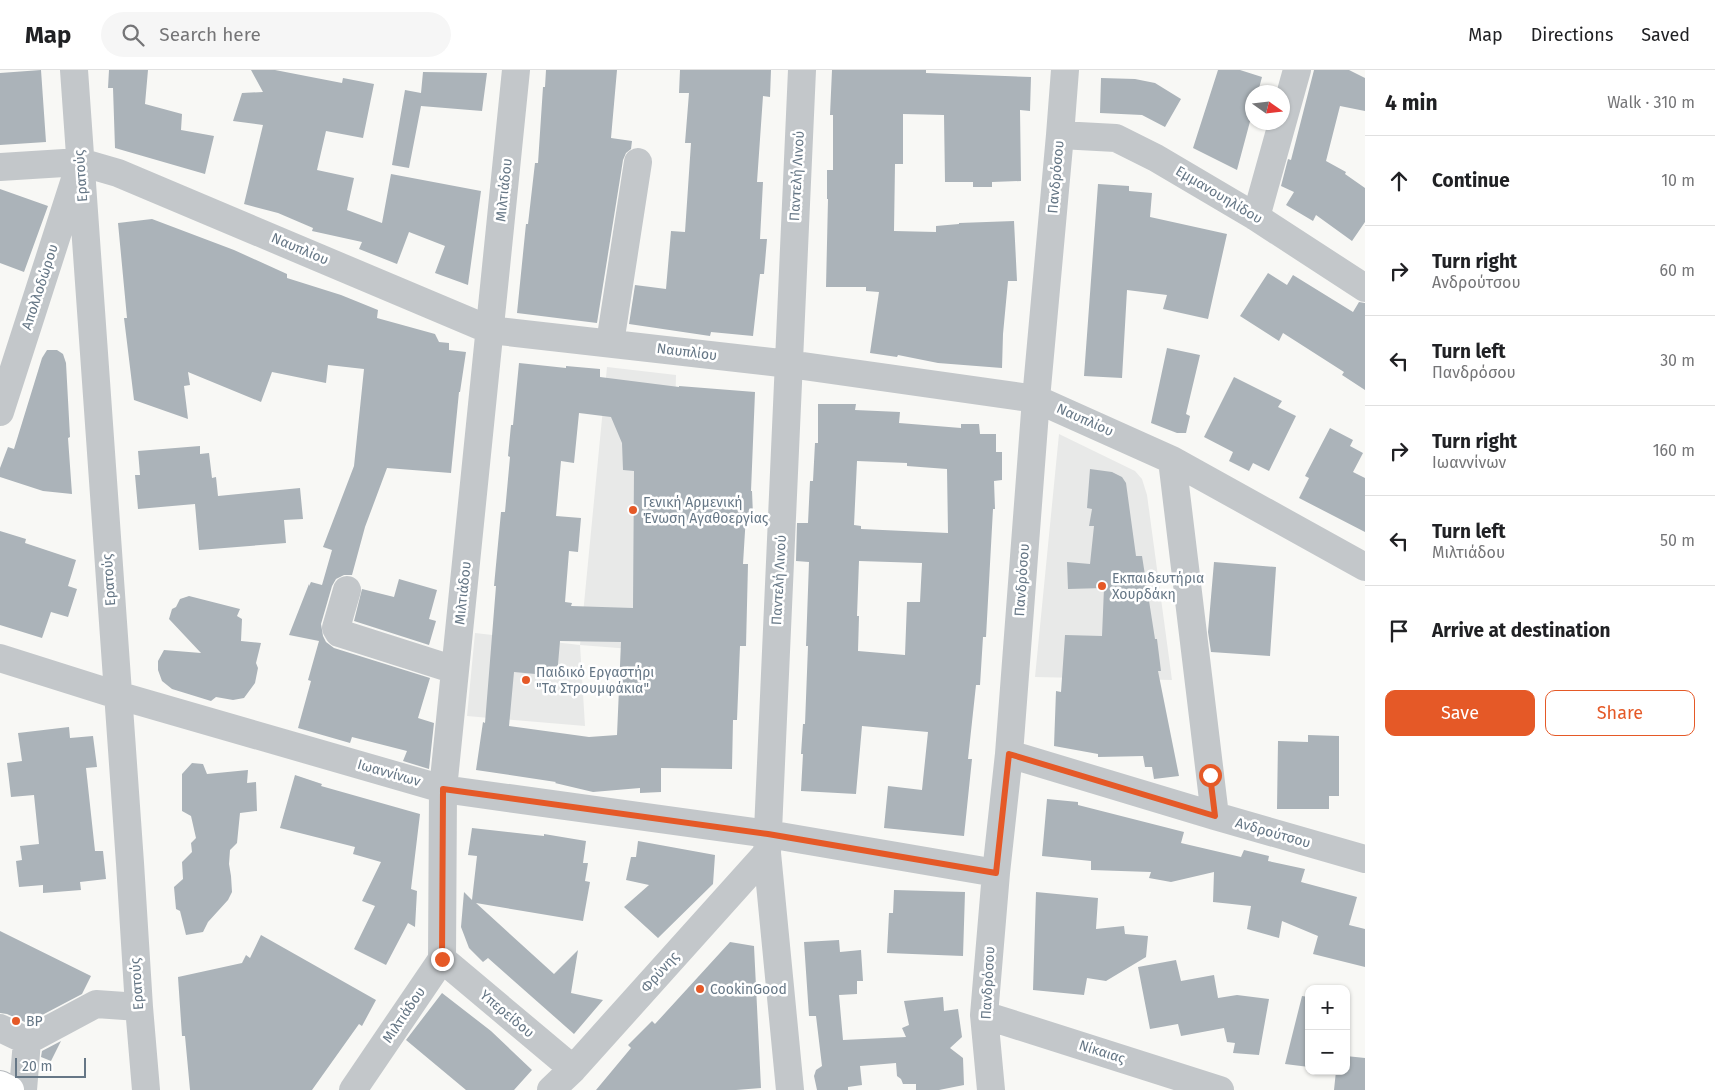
<!DOCTYPE html>
<html lang="en">
<head>
<meta charset="utf-8">
<style>
	:root { --surface:#fff; --page:#f6f6f6; --text:#202124; --muted:#757577; --line:#e0e0e0; --accent:#e55927 }
	body { margin:0; font-family:"Fira Sans",sans-serif; background:var(--page); color:var(--text) }
	.controls { position:absolute; right:15px; bottom:15px; display:grid; overflow:hidden; border-radius:10px; box-shadow:0 1px 4px #0004 }
	.controls button { width:45px; height:45px; display:grid; place-items:center; padding:0; border:0; border-bottom:1px solid var(--line); background:var(--surface); color:var(--text); font:25px sans-serif }
	.compass { position:absolute; left:1245px; top:15px; width:45px; height:45px; border-radius:50%; background:var(--surface); box-shadow:0 1px 4px #0004; rotate:104deg }
	.scale { position:absolute; left:15px; bottom:12px; width:71px; box-sizing:border-box; padding-left:5px; border:2px solid #667786; border-top:0; font-size:14px; line-height:18px; white-space:nowrap; color:#667786; -webkit-text-stroke:4px #fff; paint-order:stroke }
	.stop { position:absolute; width:15px; height:15px; margin:-11px; border:4px solid #e55927; border-radius:50%; background:#fff }
	.stop.end { background:#e55927; border-color:#fff; box-shadow:0 1px 5px #0008 }
	.list { margin:0; padding:0; list-style:none }
	h2 { display:flex; justify-content:space-between; align-items:center; height:65px; margin:0; padding:0 20px; font-size:21px }
	h2 small { font-size:16px; font-weight:400; color:var(--muted) }
	.list li { display:grid; grid-template-columns:32px 1fr auto; gap:15px; align-items:center; box-sizing:border-box; height:90px; padding:0 20px; border-top:1px solid var(--line) }
	.list b { display:block; font-size:19px; white-space:nowrap }
	.list p { margin:0; font-size:16px; white-space:nowrap; color:var(--muted) }
	.list em { font-size:16px; font-style:normal; color:var(--muted) }
	.actions { display:flex; gap:10px; padding:15px 20px }
	.actions a { flex:1; padding:11px 0; border:1px solid var(--accent); border-radius:10px; text-align:center; font-size:18px; color:var(--accent) }
	.actions .main { background:var(--accent); color:#fff }
	.icon { flex:none; width:28px; height:28px; fill:none; stroke:currentColor; stroke-width:2; stroke-linecap:round; stroke-linejoin:round }
	.map { position:relative; flex:none; width:1365px; height:1020px; overflow:hidden }
	header { display:flex; align-items:center; gap:30px; box-sizing:border-box; height:70px; padding:0 25px; background:var(--surface); border-bottom:1px solid var(--line) }
	header strong { font-size:24px }
	nav { display:flex; gap:28px; margin-inline-start:auto; font-size:18px }
	.search { width:350px; height:45px; background:var(--page); display:flex; align-items:center; gap:12px; box-sizing:border-box; padding:0 18px; border-radius:28px; color:var(--muted); font-size:19px }
	main { display:flex }
	aside { flex:1; background:var(--surface) }
	.map>svg:first-child { display:block }
	.built { fill:#e8e9e8 }
	.building { fill:#abb3b9; fill-rule:evenodd }
	.lines { fill:none; stroke-linecap:round; stroke-linejoin:round }
	.major-casing { stroke:#b6babe; stroke-width:30 }
	.minor { stroke:#c3c7ca; stroke-width:28 }
	.major { stroke:#fff; stroke-width:28 }
	.route { stroke:#e55927; stroke-width:6 }
	.poi-dot { fill:#e55927; stroke:#fff; stroke-width:2 }
	.labels { text-anchor:middle; dominant-baseline:central; stroke-width:5; stroke-linejoin:round; paint-order:stroke }
	.street-label { font-size:14px; fill:#667786; stroke:#fff }
	.poi-label { font-size:14px; fill:#667786; stroke:#fff; text-anchor:start }
</style>
</head>
<body>
<header>
<strong>Map</strong>
<div class="search"><svg class="icon" aria-label="search" viewBox="0 0 24 24"><circle cx="10" cy="10" r="6"/><path d="M15 15l6 6"/></svg>Search here</div>
<nav><a>Map</a><a>Directions</a><a>Saved</a></nav>
</header>
<main>
<div class="map">
<svg width="1365" height="1020" viewBox="0 0 1365 1020">
	<rect width="100%" height="100%" fill="#f8f8f5"/>
	<path class="built" d="M607,297L676,305L669,582L580,575L585,656L467,646L475,563L580,575Z
		M1059,364L1135,401L1142,409L1147,425L1172,610L1035,607Z"/>
	<path class="building" d="M41,0L46,72L0,75V3Z
		M109,0H148L145,34L182,44L181,60L214,66L205,104L115,78L113,18H108Z
		M251,0H275L342,13L343,8L374,14L363,68L326,61L317,100L354,108L347,140L382,153L391,104L481,121L468,215L435,203L445,176L409,162L397,194L359,179L362,172L312,161L313,158L278,143L244,134L263,55L233,51L242,23L263,22Z
		M546,0H617L611,68L632,71L631,79L626,83L623,90L597,253L517,243L526,154H528L535,93H538L543,17H545Z
		M680,0H771L770,27L763,26L757,112H763L760,169H767L764,204H760L753,266L711,262L710,266L629,254L635,215L666,219L671,161L685,162L691,73H685L689,23H679Z
		M832,0H926V3L1031,7L1030,41L1020,40L1021,111L992,112V117H973V112H945L944,45L903,44V94H895L894,161L936,162V156L959,154V153L1014,151L1017,211H1008L1003,264L1002,298L938,293L898,285L897,287L870,283L879,222L866,221V217H826L828,129H827V100H833V45H830Z
		M1218,0H1240L1262,7L1258,22H1252V44L1237,100L1193,78Z
		M1314,0H1349L1365,8V41L1340,36L1326,91L1346,102L1345,104L1365,118V152L1352,171L1316,145L1313,151L1286,135L1294,122L1281,116L1288,89L1291,90Z
		M423,2L487,3L482,41L421,36L409,98L392,95L405,20L421,23Z
		M1101,8L1135,9L1155,13L1181,29L1165,57L1142,45L1100,43Z
		M1098,114L1129,116V121L1152,123L1150,147L1227,164L1208,249L1163,239L1167,225L1127,220L1122,308L1084,306Z
		M0,119L48,136L24,202L0,193Z
		M152,149L234,180L287,204V208L341,225L378,240L377,248L435,264L439,272L449,273V280L466,282L460,322H459L451,403L387,398L365,457L352,505H344L336,509L332,516L321,554L323,566L326,572L334,578L430,608L418,648L434,653L429,699L403,691L407,681L352,667L350,673L298,658L311,611L308,610L319,571L289,565L309,514V516L311,512L322,515L332,480L323,477L354,396L364,299L328,295L326,313L272,302L261,332L188,302L190,315L184,316L188,349L134,330L124,248H127L118,153Z
		M1268,203L1287,215L1293,205L1353,242L1359,232L1365,233V320L1342,305L1344,302L1283,263L1279,271L1240,246Z
		M1167,278L1200,285L1186,344L1190,346L1186,363H1177L1151,353Z
		M47,280H57L63,284L66,293L70,367L68,368L72,424L43,421L0,407V398L8,377L14,379L42,288Z
		M519,293L566,298V296L600,299V307L679,317V316L755,322L751,421H752L753,445H746L743,494H748L746,576H740L737,650H733L732,699L661,698V722L640,723V718L593,722L555,713L556,712L476,700L483,652L485,653L496,516H494L501,442H505L510,387L508,386L511,355H513ZM579,343L611,347L622,373L623,400L634,401L633,538L571,536L572,533L565,532L569,481L578,482L581,448L556,446L561,391L574,393ZM560,571L621,572L617,665L589,667L509,656L514,602L557,606Z
		M1234,307L1282,331L1278,337L1296,346L1269,401L1253,393L1249,401L1229,391L1233,382L1204,367Z
		M818,334H856L855,340L900,342L899,353L961,358V354H979L980,364H996V382H1002V410L994,411L995,439H993L986,567H983L980,615H976L968,689H972L964,766L884,758L888,716L922,720L928,662L862,656L856,724L801,721L803,684H801L803,654H805L808,576H806L809,492L796,491L797,453H808L810,411H813L815,373H818ZM857,391L907,393V396L947,399L948,463L861,459V456L854,455ZM859,491L922,493L920,532H907L905,585L858,581L859,546H857Z
		M1330,358L1353,370L1350,376L1363,383L1353,402L1365,408V462L1299,428L1309,408L1305,406Z
		M200,376V384L209,383L212,408L216,407L218,426L300,418L303,449L284,450L286,473L199,480L195,434L138,439L135,405H140L138,381Z
		M1090,399L1112,402L1122,407L1126,413L1136,486H1142L1155,569H1157L1161,601H1158L1179,706L1154,709L1152,697H1145L1143,686L1098,687V684L1054,676L1056,621L1061,622L1065,565L1102,566L1104,518L1068,519L1067,492L1090,494L1094,456H1089L1092,439L1087,438Z
		M0,461L26,469L25,473L76,490L68,516L77,519L68,547L51,542L42,568L0,555Z
		M1214,492L1276,497L1270,586L1211,582L1208,562Z
		M399,509L437,520L429,549L436,551L429,575L354,551L362,519L394,527Z
		M189,526L240,539L237,546L242,549L241,571L261,573L256,593L258,598L255,613L244,628L233,630L216,627L211,631L172,619L162,611L158,600V591L164,580L201,583L169,549L172,539L176,537L180,529Z
		M69,657L70,668L93,666L97,697L86,698L95,781H103L106,809L80,812L81,820L43,823V815L19,817L16,791L22,790L20,776L39,774L34,725L11,727L7,693L22,691L18,663Z
		M1308,665L1339,666V726H1329V739H1277L1278,671L1308,672Z
		M192,693L203,694L207,704L248,700L247,713L256,712L257,741L240,743L237,773L230,780L229,794L231,806L232,822L228,830L208,852L203,862L186,865L180,841L176,839L174,817L183,809L182,792L192,782L191,773L196,768L191,746L182,741V704Z
		M295,705L322,714L321,716L420,744L411,819L417,821L415,857L408,853L386,895L354,879L375,836L362,831L381,792L353,784L355,777L280,758Z
		M1047,729L1078,732V735L1184,762L1181,773L1241,787L1244,780L1269,786L1268,791L1305,799L1301,812L1357,827L1349,855L1365,859V897L1313,884L1318,866L1282,851L1279,868L1247,859L1251,836L1213,832L1214,802L1171,812L1149,808L1151,802L1091,800V791L1042,786Z
		M472,758L544,766V764L586,771L583,793H588L585,811L590,812L583,851L476,833L554,904L578,880L571,923L603,930L574,964L488,888L483,892L469,878L461,857L464,822L472,830L477,786L468,785Z
		M638,771L715,785L713,814L658,868L624,837L649,815L626,810L631,787H636Z
		M894,820L965,822L963,886L887,883L889,843H893Z
		M1036,822L1098,828L1096,859L1124,856L1125,864L1148,866L1146,887L1106,911L1087,908L1084,925L1033,920Z
		M0,861L91,906L82,924L27,953L7,944L0,943Z
		M261,865L376,930L362,956L359,954L312,1020H190L185,966H182L178,907L242,893L246,885L250,888Z
		M839,870L840,882L861,880L863,911H857V924L839,925L843,970L906,967L902,958L909,955L904,931L943,927L944,941L958,939L962,967L950,978L963,988L964,1015L939,1020H916V1014H903L901,1009L897,1006L896,993L860,996L862,1015L848,1017V1020H817L814,1006L816,1000L822,996L816,946H809L804,872Z
		M730,872L754,876L761,1018L736,1020H596L631,978L628,975L652,951L655,954Z
		M1176,890L1181,911L1214,905L1218,928L1237,925L1269,929L1259,985L1233,983L1235,973L1227,972L1224,958L1181,966L1178,954L1150,959L1138,897Z
		M442,923L491,961L532,1000L514,1020H466L406,970Z
		M1302,926L1309,927V997L1285,994Z
		M61,971L51,991L41,987L42,981Z
		M1346,986L1365,988V1020H1334L1336,1001H1346Z"/>
	<g class="lines">
		<defs>
			<path id="major" d="M0,1015L10,1020"/>
		</defs>
		<use href="#major" class="major-casing"/>
		<path class="minor" d="M74,0L130,793L139,937L146,1020
			M1060,65L1116,68L1156,88L1256,147L1365,218
			M0,97L80,92L118,103L490,260L789,294L1036,329L1172,390L1365,497
			M1256,147L1297,0
			M610,273L638,92
			M0,342L76,106
			M1172,390L1215,746
			M347,520L336,558L339,563L455,600
			M0,588L117,625L443,719L768,764L996,803
			M1009,684L1215,746L1365,789
			M442,889L573,999
			M984,945L1220,1020
			M0,958L27,971L23,1020
			M27,971L96,934L139,937
			M353,1020L442,889L443,719L516,0
			M551,1020L573,999L767,783
			M790,1020L767,783L802,0
			M991,1020L984,945L996,803L1009,684L1036,329L1060,65L1065,0"/>
		<use href="#major" class="major"/>
	</g>
	<g class="lines">
		<path class="route" d="M442,889L443,719L768,764L996,803L1009,684L1215,746L1210,705"/>
	</g>
	<g class="poi-dot">
		<circle cx="633" cy="440" r="5"/>
		<circle cx="1102" cy="516" r="5"/>
		<circle cx="526" cy="610" r="5"/>
		<circle cx="700" cy="919" r="5"/>
		<circle cx="16" cy="951" r="5"/>
	</g>
	<g class="labels">
		<g class="street-label">
			<text transform="translate(81 106) rotate(-94)">Ερατούς</text>
			<text transform="translate(797 106) rotate(-87)">Παντελή Λινού</text>
			<text transform="translate(1056 107) rotate(-85)">Πανδρόσου</text>
			<text transform="translate(504 120) rotate(-84)">Μιλτιάδου</text>
			<text transform="translate(1219 125) rotate(31)">Εμμανουηλίδου</text>
			<text transform="translate(300 179) rotate(23)">Ναυπλίου</text>
			<text transform="translate(40 217) rotate(-72)">Απολλοδώρου</text>
			<text transform="translate(687 282) rotate(7)">Ναυπλίου</text>
			<text transform="translate(1085 350) rotate(24)">Ναυπλίου</text>
			<text transform="translate(109 510) rotate(-94)">Ερατούς</text>
			<text transform="translate(779 510) rotate(-87)">Παντελή Λινού</text>
			<text transform="translate(1022 510) rotate(-86)">Πανδρόσου</text>
			<text transform="translate(463 523) rotate(-84)">Μιλτιάδου</text>
			<text transform="translate(389 703) rotate(16)">Ιωαννίνων</text>
			<text transform="translate(1273 763) rotate(16)">Ανδρούτσου</text>
			<text transform="translate(660 902) rotate(-48)">Φρύνης</text>
			<text transform="translate(988 913) rotate(-87)">Πανδρόσου</text>
			<text transform="translate(137 914) rotate(-94)">Ερατούς</text>
			<text transform="translate(507 944) rotate(40)">Υπερείδου</text>
			<text transform="translate(404 945) rotate(-56)">Μιλτιάδου</text>
			<text transform="translate(1102 982) rotate(18)">Νίκαιας</text>
		</g>
		<g class="poi-label">
			<text x="643" y="432">Γενική Αρμενική<tspan x="643" dy="16">Ένωση Αγαθοεργίας</tspan></text>
			<text x="1112" y="508">Εκπαιδευτήρια<tspan x="1112" dy="16">Χουρδάκη</tspan></text>
			<text x="536" y="602">Παιδικό Εργαστήρι<tspan x="536" dy="16">"Τα Στρουμφάκια"</tspan></text>
			<text x="710" y="919">CookinGood</text>
			<text x="26" y="951">BP</text>
		</g>
	</g>
</svg>
<div class="controls">
<button>+</button>
<button>−</button>
</div>
<svg class="compass" viewBox="-18 -18 36 36"><path d="M0-13l5 13h-10z" fill="#e53935"/><path d="M0 13l5-13h-10z" fill="#757577"/></svg>
<div class="scale">20 m</div>
<div class="stop" style="left:1210px;top:705px"></div>
<div class="stop end" style="left:442px;top:889px"></div>
</div>
<aside>
<h2>4 min<small>Walk · 310 m</small></h2>
<ul class="list">
<li><svg class="icon" aria-label="ahead" viewBox="0 0 24 24"><path d="M12 20V5M6 11l6-6 6 6"/></svg><div><b>Continue</b></div><em>10 m</em></li>
<li><svg class="icon" aria-label="right" viewBox="0 0 24 24"><path d="M7 20v-9h11M14 6l5 5-5 5"/></svg><div><b>Turn right</b><p>Ανδρούτσου</p></div><em>60 m</em></li>
<li><svg class="icon" aria-label="left" viewBox="0 0 24 24"><path d="M17 20v-9H6M10 6l-5 5 5 5"/></svg><div><b>Turn left</b><p>Πανδρόσου</p></div><em>30 m</em></li>
<li><svg class="icon" aria-label="right" viewBox="0 0 24 24"><path d="M7 20v-9h11M14 6l5 5-5 5"/></svg><div><b>Turn right</b><p>Ιωαννίνων</p></div><em>160 m</em></li>
<li><svg class="icon" aria-label="left" viewBox="0 0 24 24"><path d="M17 20v-9H6M10 6l-5 5 5 5"/></svg><div><b>Turn left</b><p>Μιλτιάδου</p></div><em>50 m</em></li>
<li><svg class="icon" aria-label="arrive" viewBox="0 0 24 24"><path d="M6 21V4h12l-3 4 3 4H6"/></svg><div><b>Arrive at destination</b></div></li>
</ul>
<div class="actions"><a class="main">Save</a><a>Share</a></div>
</aside>
</main>
</body>
</html>
